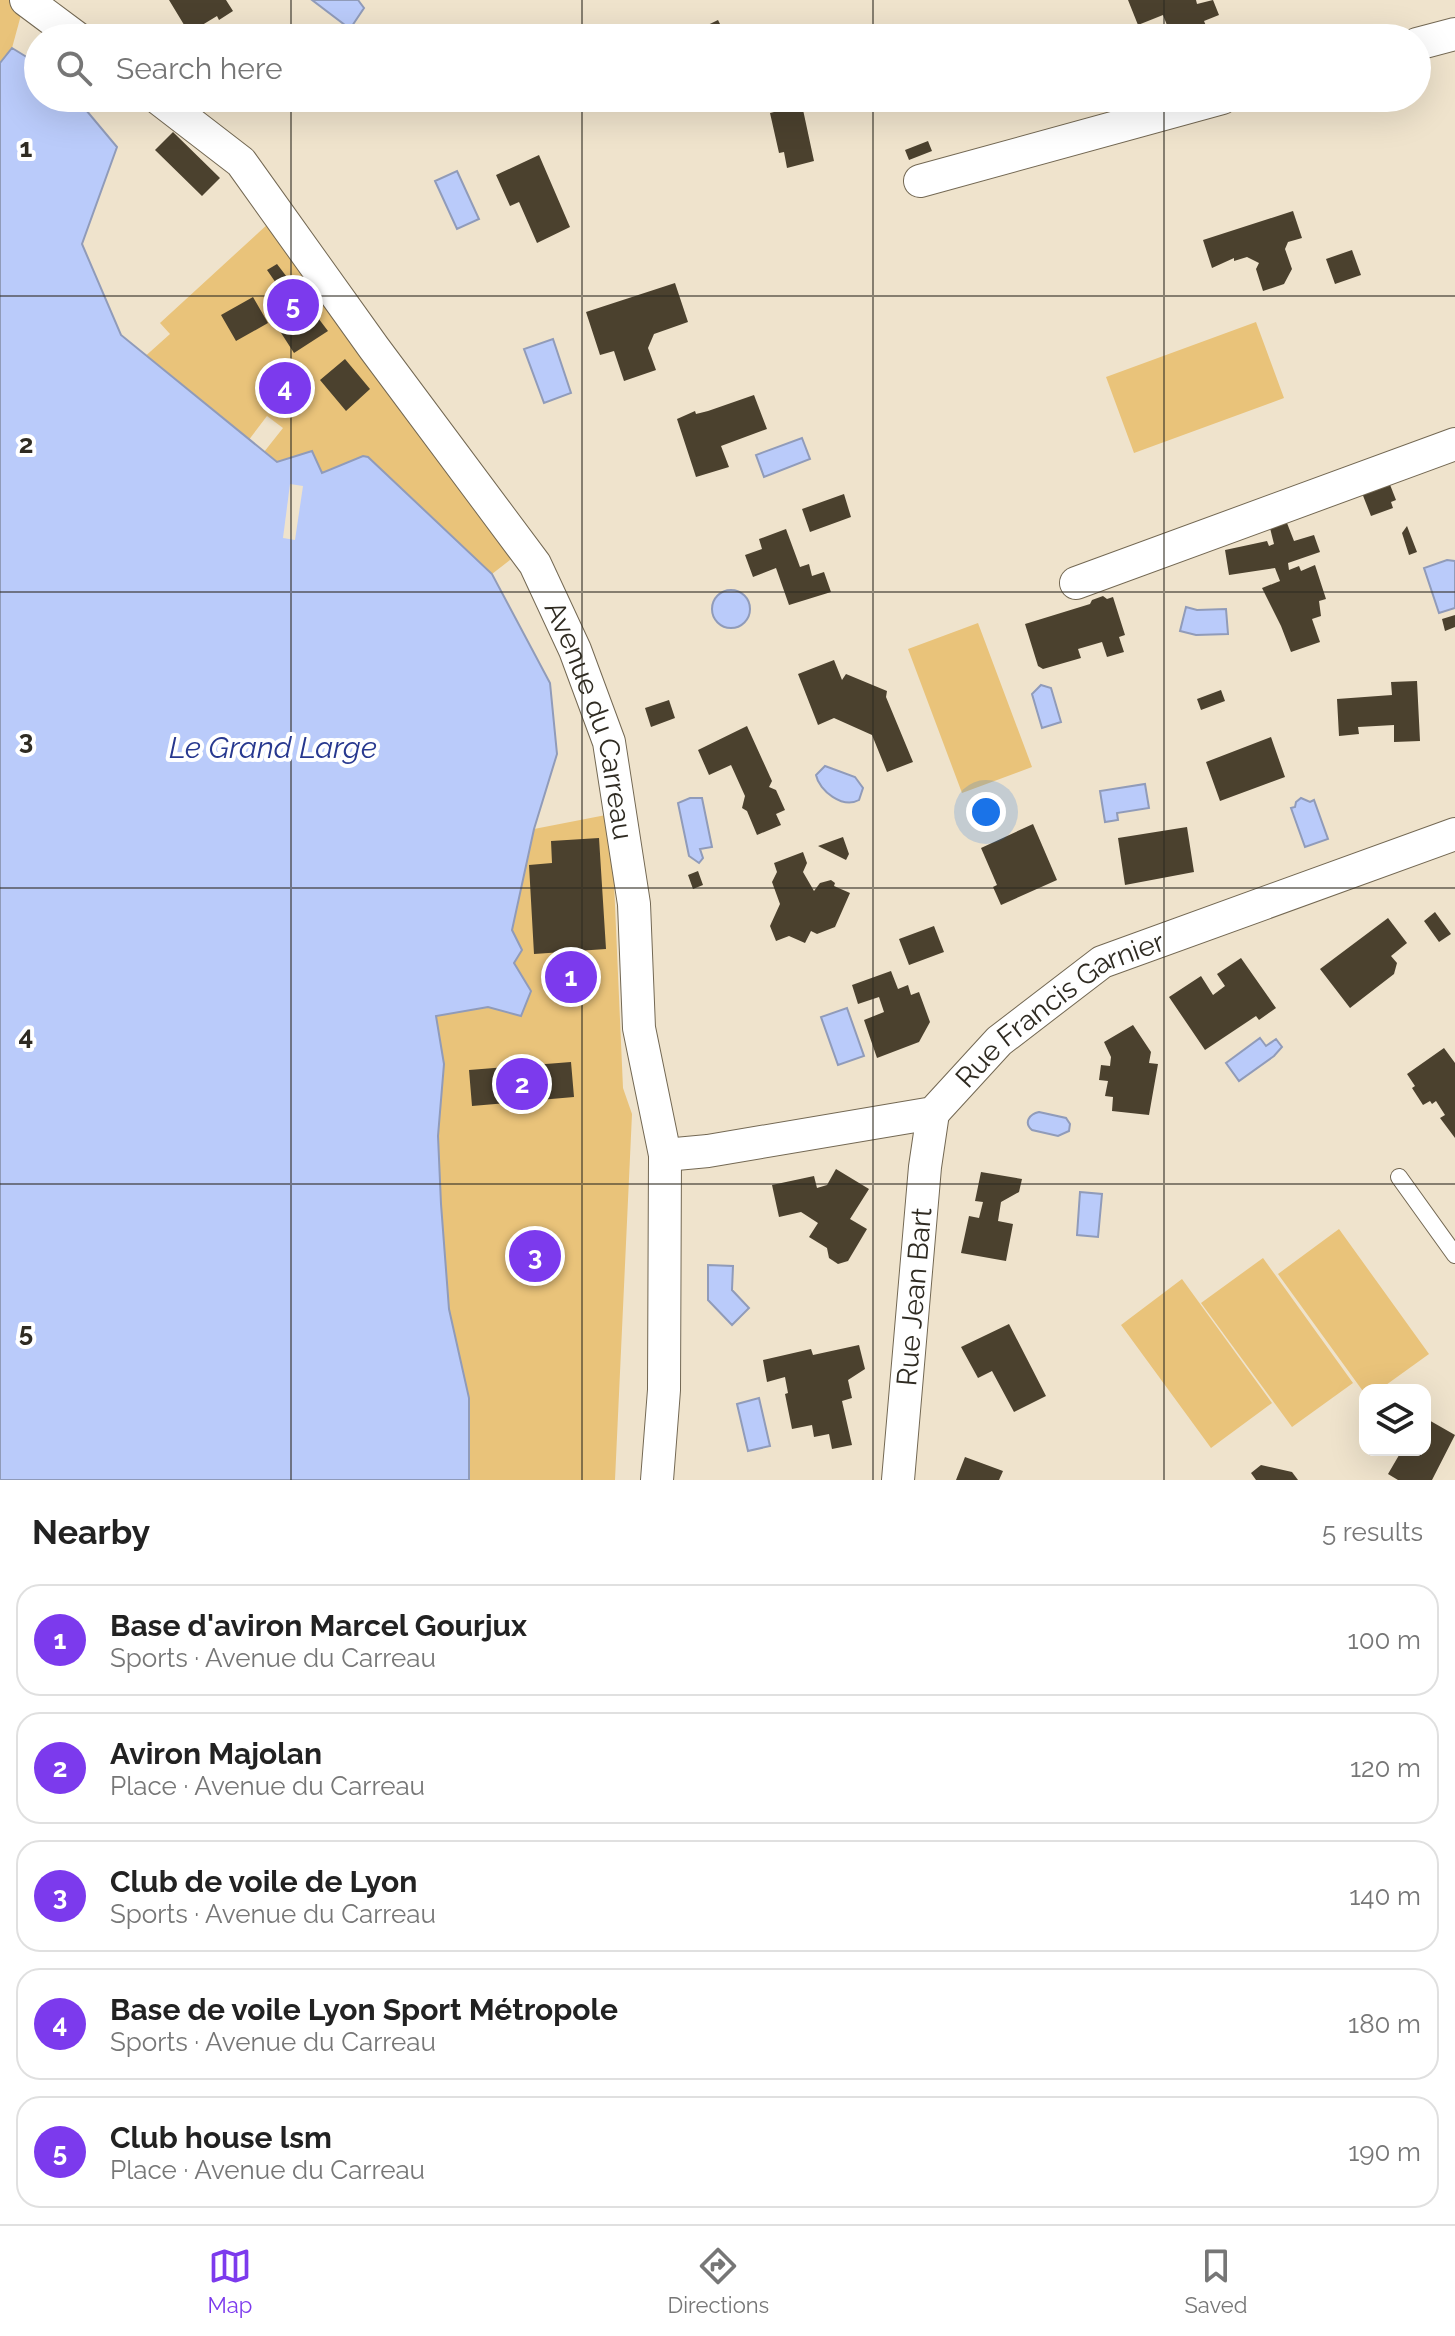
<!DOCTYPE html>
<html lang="en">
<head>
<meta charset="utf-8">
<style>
	:root { --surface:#fff; --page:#f2f2f2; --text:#222; --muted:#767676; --line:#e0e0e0; --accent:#7c3aed }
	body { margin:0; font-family:Raleway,sans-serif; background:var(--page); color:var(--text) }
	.controls { position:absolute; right:24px; bottom:24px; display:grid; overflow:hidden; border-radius:16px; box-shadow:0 8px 32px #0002 }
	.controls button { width:72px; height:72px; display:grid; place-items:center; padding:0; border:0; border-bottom:2px solid var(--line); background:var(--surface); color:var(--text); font:40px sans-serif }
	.you { position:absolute; left:986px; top:812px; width:28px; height:28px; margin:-20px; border:6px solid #fff; border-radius:50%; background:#1a73e8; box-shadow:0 0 0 12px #1a73e833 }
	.badge { display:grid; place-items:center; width:52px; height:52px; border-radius:50%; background:var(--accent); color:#fff; font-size:26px; font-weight:700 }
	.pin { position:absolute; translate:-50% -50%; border:4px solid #fff; box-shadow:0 2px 8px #0006 }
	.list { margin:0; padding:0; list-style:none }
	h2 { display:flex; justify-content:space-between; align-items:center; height:104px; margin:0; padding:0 32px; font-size:34px }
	h2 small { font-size:26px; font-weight:400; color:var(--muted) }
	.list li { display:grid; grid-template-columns:52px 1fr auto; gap:24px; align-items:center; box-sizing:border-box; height:112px; margin:0 16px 16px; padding:0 16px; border:2px solid var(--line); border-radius:24px }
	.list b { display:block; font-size:30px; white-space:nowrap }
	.list p { margin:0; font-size:26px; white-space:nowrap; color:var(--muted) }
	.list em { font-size:26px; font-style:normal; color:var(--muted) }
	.icon { flex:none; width:44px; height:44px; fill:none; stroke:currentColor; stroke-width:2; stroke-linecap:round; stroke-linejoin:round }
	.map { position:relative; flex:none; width:1455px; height:1480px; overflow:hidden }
	.search { position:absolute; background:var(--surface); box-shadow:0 8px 32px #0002; left:24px; right:24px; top:24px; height:88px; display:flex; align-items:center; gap:20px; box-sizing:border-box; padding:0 28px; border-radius:44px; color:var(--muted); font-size:30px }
	.sheet { height:744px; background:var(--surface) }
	nav { display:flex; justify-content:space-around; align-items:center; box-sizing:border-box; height:112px; border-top:2px solid var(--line); background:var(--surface); font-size:22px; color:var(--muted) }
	nav a { display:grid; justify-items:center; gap:4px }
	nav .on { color:var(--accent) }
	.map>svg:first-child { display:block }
	.green { fill:#e9c37a }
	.water { fill:#bacbfa; stroke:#909bb9; stroke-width:2 }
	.pier { fill:#efe3cc }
	.building { fill:#4b412e }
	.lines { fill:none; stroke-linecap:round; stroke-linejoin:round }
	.service-casing { stroke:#736853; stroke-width:18 }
	.minor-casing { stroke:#736853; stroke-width:34 }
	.service { stroke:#fff; stroke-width:16 }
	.minor { stroke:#fff; stroke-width:32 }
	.grid { fill:none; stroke:#2f2b22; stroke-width:2; stroke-opacity:0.55 }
	.labels { text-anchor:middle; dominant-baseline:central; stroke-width:8; stroke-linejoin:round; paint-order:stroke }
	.street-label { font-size:28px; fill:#2f2b22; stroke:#fff }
	.water-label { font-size:30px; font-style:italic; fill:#27388f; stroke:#fff }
	.grid-label { font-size:26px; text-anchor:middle; font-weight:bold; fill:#2f2b22; stroke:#fff; stroke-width:8; stroke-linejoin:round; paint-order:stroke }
</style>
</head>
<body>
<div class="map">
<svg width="1455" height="1480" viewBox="0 0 1455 1480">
	<rect width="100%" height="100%" fill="#efe3cc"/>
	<path class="green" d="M0,0H18L24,4L12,48L0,63Z
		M269,223L515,556L492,574L368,457L322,474L312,451L277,463L264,452L283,428L267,416L248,441L141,360L170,334L160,323Z
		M1256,322L1284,398L1134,453L1106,377Z
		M978,623L1032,767L962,793L908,649Z
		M611,814L623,1088L632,1114L615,1480H469V1398L449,1309L441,1204L438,1136L444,1064L436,1016L488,1007L522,950L512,930L534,829Z
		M1339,1229L1429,1354L1379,1390H1365V1394L1278,1274Z
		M1263,1258L1353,1383L1292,1427L1201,1303Z
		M1182,1279L1272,1403L1211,1448L1121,1325Z"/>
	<path class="water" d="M312,0H358L364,8L352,26L345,25Z
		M12,48L38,64V98H76L117,147L82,244L121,335L277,462L312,451L322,473L363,456L368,457L492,574L550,683L557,754L534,829L512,930L522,950L514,963L531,991L521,1016L488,1007L436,1016L444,1064L438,1136L441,1204L449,1309L469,1398V1480H0V63Z
		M457,171L479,219L457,229L435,181Z
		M553,339L571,393L544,403L524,349Z
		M802,438L810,459L764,477L756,455Z
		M1447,560L1455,561V608L1439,613L1424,568Z
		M712 609a19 19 0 1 1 38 0a19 19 0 1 1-38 0Z
		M1186,607L1197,610L1226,609L1228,634L1196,635L1180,631Z
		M1041,685L1051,688L1061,722L1042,728L1032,694Z
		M825,766L855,777L863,788L859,800C843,809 819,791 816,775Z
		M1145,784L1149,808L1117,813L1118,820L1105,822L1100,791Z
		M690,798H702L712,847L700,849L703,858L699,863L689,856L678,803Z
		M1301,798L1310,802L1314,800L1328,839L1305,847L1291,808L1295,807L1296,802Z
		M847,1008L864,1056L838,1065L821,1017Z
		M1260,1038L1266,1046L1276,1039L1282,1047L1274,1056L1239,1081L1226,1063Z
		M1039,1112L1066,1118L1070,1124L1069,1131L1058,1136L1032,1130C1023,1122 1030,1114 1039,1112Z
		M1080,1192L1102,1194L1098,1237L1077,1235Z
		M708,1265L733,1266L732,1290L749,1308L732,1325L708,1300Z
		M759,1398L770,1446L748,1451L737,1404Z"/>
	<path class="pier" d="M290,484L303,486L295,540L283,538Z"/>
	<path class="building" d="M169,0H226L233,11L219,20L217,16L189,33Z
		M1128,0H1196L1197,4L1213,0L1219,15L1204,21L1211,38H1172L1163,15L1138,25Z
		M718,20L727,38H681Z
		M1027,24L1033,38H995Z
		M1025,98H1059L1029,110Z
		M802,105L814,161L787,168L784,152L779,153L770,113Z
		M173,132L220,178L202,196L155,150Z
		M928,141L932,151L909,160L905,150Z
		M539,155L570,227L537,243L519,202L510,206L496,175Z
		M1293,211L1302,238L1288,242L1285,249L1292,269L1284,284L1263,291L1256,269L1259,263L1247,257L1234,261V258L1212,268L1203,240Z
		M1352,250L1361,275L1335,284L1326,259Z
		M277,264L328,331L294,353L267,311L287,299L267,270Z
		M675,283L688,322L654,334L648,348L656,370L624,381L614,351L600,355L586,312Z
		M253,297L268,323L236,341L221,315Z
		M345,359L370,389L346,411L320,380Z
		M754,395L767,429L721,446L729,467L696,477L677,419L695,411L696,414L708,411Z
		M1387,477L1396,500L1391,502L1393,508L1371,516L1360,488Z
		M844,494L851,517L810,532L802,509Z
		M1287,523L1294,541L1314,535L1320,552L1288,563L1289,570L1299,566L1301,571L1315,565L1326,599L1319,601L1321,616L1312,619L1320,642L1291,652L1281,626L1262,588L1280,581L1275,568L1229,575L1225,550L1267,541L1269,546L1274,544L1270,528Z
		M1407,526L1417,552L1409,555L1402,533Z
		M786,529L800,567L809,564L812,576L824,572L831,592L789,605L776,568L753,577L745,555L762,549L759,539Z
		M1103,596L1107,599L1113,597L1125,635L1119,637L1124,652L1107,657L1102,642L1078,649L1081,658L1043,669L1038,666L1025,624L1090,604L1092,600Z
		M1455,615V627L1445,631L1442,619Z
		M834,660L842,680L846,674L887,691L886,697L913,762L887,772L872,735L834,718L818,725L798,674Z
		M1417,681L1420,741L1394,742V725L1358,727L1359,734L1339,736L1337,699L1392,695L1391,682Z
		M1221,690L1225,701L1201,710L1197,699Z
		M669,700L675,718L651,727L645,708Z
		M747,726L772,781L769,787L776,790L785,810L776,814L781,825L757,835L747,811L742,808L745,796L731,765L709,775L698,750Z
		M1271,737L1285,777L1220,801L1206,762Z
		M1033,824L1057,880L1001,905L993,887L997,885L981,848Z
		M1187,827L1194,872L1125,885L1118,838Z
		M843,837L849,854L846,860L818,846Z
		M599,838L606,949L534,954L529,865L552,863L551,841Z
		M803,852L807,863L803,872L814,891L820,883L831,880L835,883L834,886L850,893L835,927L817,934L811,931L805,943L789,936L776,941L770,926L780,904L772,882L777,872L774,863Z
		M698,871L703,885L693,889L688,875Z
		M1435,912L1451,934L1439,942L1424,921Z
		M1388,918L1407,943L1391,956L1397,963L1394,974L1350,1008L1320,969Z
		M934,926L944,952L909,965L899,939Z
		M1241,958L1276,1008L1259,1020L1256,1016L1205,1050L1169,997L1201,976L1213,995L1225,986L1217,974Z
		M891,971L898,989L908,985L911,995L919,992L930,1022L919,1042L877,1058L864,1020L884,1012L879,997L858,1004L852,985Z
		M1133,1025L1151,1052L1149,1063L1158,1064L1149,1115L1112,1111L1113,1097L1105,1096L1108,1081L1099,1080L1101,1065L1110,1066L1111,1057L1104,1042Z
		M1444,1048L1455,1063V1138L1440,1118L1445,1115L1436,1101L1432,1104L1430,1101L1423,1105L1412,1088L1415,1086L1407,1074Z
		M571,1062L574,1097L472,1106L469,1070Z
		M836,1169L869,1189L850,1219L867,1229L848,1261L838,1264L829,1258L827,1248L809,1237L818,1223L801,1212L779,1217L772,1185L814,1176L817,1188L827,1185Z
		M981,1172L1022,1179L1019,1192L1001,1202L998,1221L1013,1224L1006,1261L961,1253L969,1216L979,1218L983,1202L975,1201Z
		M1009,1324L1046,1396L1014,1412L992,1371L978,1378L961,1347Z
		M859,1345L865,1369L848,1380L852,1398L842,1401L852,1445L832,1449L829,1434L814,1437L812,1425L792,1429L785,1394L788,1393L785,1377L767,1382L763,1360L811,1349L813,1355Z
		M1427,1419L1455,1435L1432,1480H1398L1388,1474L1402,1450H1425Z
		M965,1457L1003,1471L999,1480H956Z
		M1261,1465L1292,1472L1298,1480H1256L1251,1473Z"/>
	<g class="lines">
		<defs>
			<path id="service" d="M1399,1177L1455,1255"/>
			<g id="minor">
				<path d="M26,0L77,38"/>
				<path d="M1417,44L1455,34"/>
				<path id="s1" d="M158,98L241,162L374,348L535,564L575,650L609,742L634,904L639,1028L665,1155L664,1390L657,1480"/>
				<path d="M920,181L1222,98"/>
				<path d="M1076,583L1455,444"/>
				<path id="s2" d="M665,1155L708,1151L933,1113L999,1041L1102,962L1455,834"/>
				<path id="s3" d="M898,1480L925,1167L933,1113"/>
			</g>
		</defs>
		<use href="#service" class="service-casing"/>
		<use href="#minor" class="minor-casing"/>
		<use href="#service" class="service"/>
		<use href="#minor" class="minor"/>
	</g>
	<path class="grid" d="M291,0V38M582,0V38M873,0V38M1164,0V38M291,98V1480M582,98V1480M873,98V1480M1164,98V1480M0,296H1455M0,592H1455M0,888H1455M0,1184H1455"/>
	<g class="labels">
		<g class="street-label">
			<text stroke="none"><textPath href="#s1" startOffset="770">Avenue du Carreau</textPath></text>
			<text stroke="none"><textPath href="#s2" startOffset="438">Rue Francis Garnier</textPath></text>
			<text stroke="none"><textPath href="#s3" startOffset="184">Rue Jean Bart</textPath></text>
		</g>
		<g class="water-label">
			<text x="273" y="747">Le Grand Large</text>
		</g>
	</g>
	<g class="grid-label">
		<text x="26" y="157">1</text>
		<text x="26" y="453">2</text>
		<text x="26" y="749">3</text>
		<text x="26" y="1045">4</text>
		<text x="26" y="1341">5</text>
	</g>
</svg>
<div class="controls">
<button><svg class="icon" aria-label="layers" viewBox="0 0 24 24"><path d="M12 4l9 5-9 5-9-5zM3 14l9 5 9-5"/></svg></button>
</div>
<div class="you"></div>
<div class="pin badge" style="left:571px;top:977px">1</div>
<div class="pin badge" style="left:522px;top:1084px">2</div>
<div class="pin badge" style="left:535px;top:1256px">3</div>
<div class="pin badge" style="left:285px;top:388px">4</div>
<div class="pin badge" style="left:293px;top:305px">5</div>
<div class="search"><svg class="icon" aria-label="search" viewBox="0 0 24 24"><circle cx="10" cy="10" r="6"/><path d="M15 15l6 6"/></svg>Search here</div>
</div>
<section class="sheet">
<h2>Nearby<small>5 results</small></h2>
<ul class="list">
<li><span class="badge">1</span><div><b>Base d'aviron Marcel Gourjux</b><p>Sports · Avenue du Carreau</p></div><em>100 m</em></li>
<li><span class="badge">2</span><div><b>Aviron Majolan</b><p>Place · Avenue du Carreau</p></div><em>120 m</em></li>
<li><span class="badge">3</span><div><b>Club de voile de Lyon</b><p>Sports · Avenue du Carreau</p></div><em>140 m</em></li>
<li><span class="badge">4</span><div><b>Base de voile Lyon Sport Métropole</b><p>Sports · Avenue du Carreau</p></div><em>180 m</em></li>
<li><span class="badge">5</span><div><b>Club house lsm</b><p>Place · Avenue du Carreau</p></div><em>190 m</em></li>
</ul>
</section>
<nav>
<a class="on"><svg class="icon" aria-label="map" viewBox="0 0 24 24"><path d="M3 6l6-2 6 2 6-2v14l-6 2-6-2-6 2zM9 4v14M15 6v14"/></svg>Map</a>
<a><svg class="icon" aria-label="directions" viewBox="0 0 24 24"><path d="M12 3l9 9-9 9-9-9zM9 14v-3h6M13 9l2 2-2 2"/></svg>Directions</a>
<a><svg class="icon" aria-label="saved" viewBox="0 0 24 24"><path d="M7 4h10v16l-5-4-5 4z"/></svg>Saved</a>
</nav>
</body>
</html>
